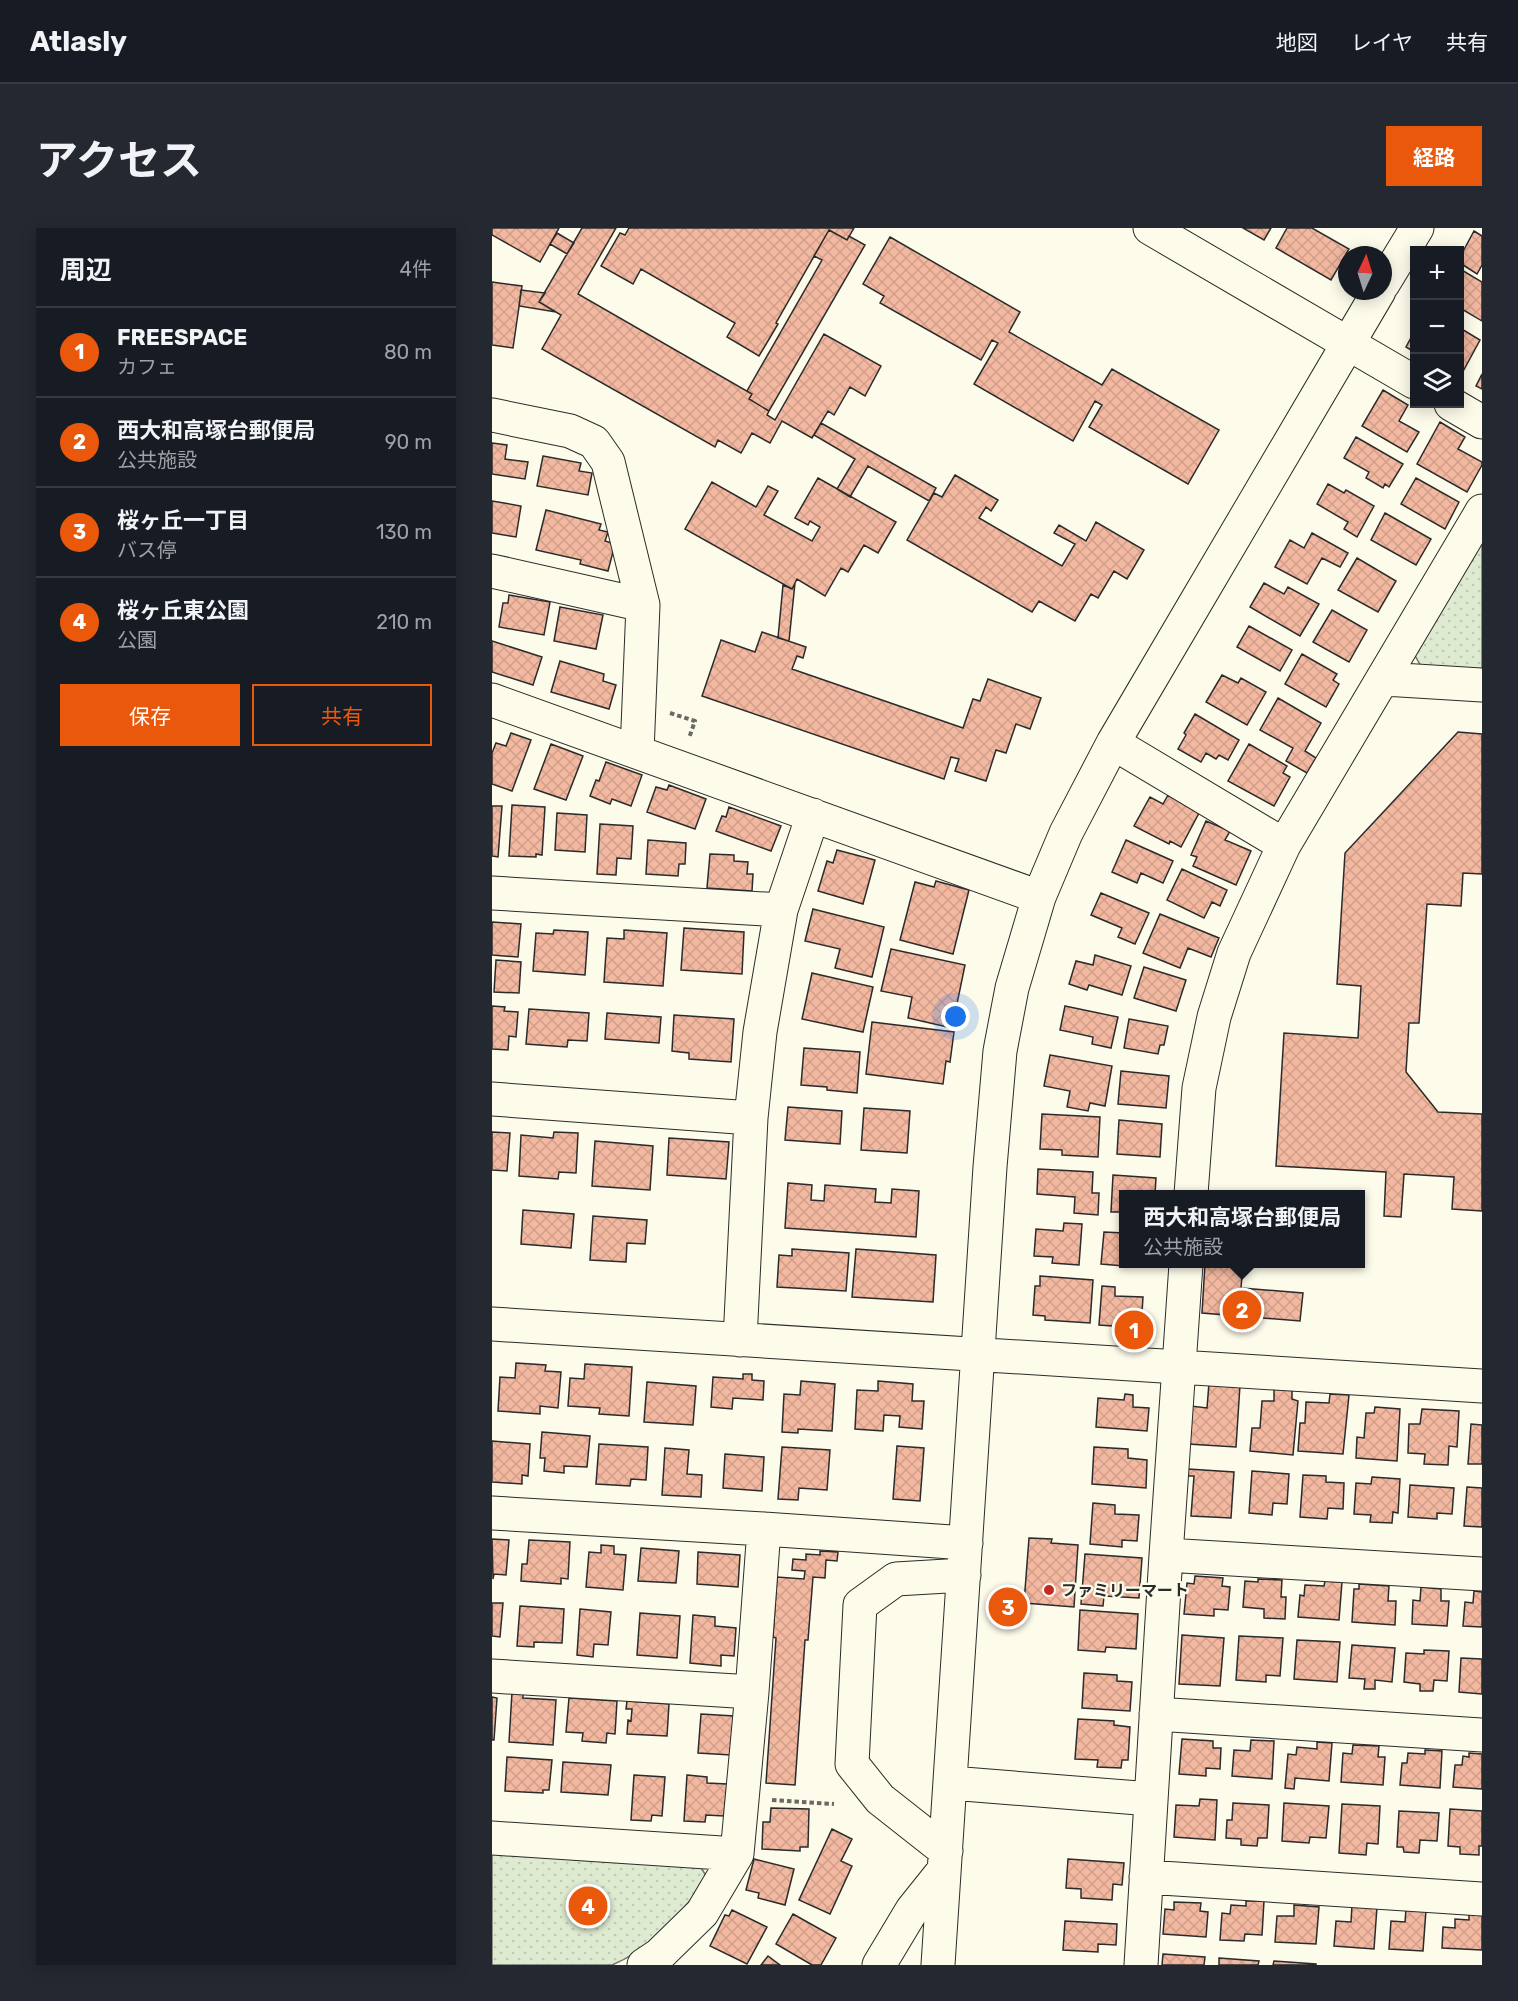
<!DOCTYPE html>
<html lang="ja">
<head>
<meta charset="utf-8">
<style>
	:root { --surface:#171b24; --page:#242831; --text:#f1f3f6; --muted:#9ea1a6; --line:#363941; --accent:#ea580c }
	body { margin:0; font-family:Rubik,"Noto Sans JP",sans-serif; background:var(--page); color:var(--text) }
	.controls { position:absolute; right:18px; top:18px; display:grid; overflow:hidden; border-radius:0px; box-shadow:0 3px 15px #0003 }
	.controls button { width:54px; height:54px; display:grid; place-items:center; padding:0; border:0; border-bottom:2px solid var(--line); background:var(--surface); color:var(--text); font:30px sans-serif }
	.compass { position:absolute; left:846px; top:18px; width:54px; height:54px; border-radius:50%; background:var(--surface); box-shadow:0 3px 15px #0003; rotate:4deg }
	.you { position:absolute; left:464px; top:789px; width:21px; height:21px; margin:-15px; border:4px solid #fff; border-radius:50%; background:#1a73e8; box-shadow:0 0 0 9px #1a73e833 }
	.badge { display:grid; place-items:center; width:39px; height:39px; border-radius:50%; background:var(--accent); color:#fff; font-size:20px; font-weight:700 }
	.pin { position:absolute; translate:-50% -50%; border:3px solid #fff; box-shadow:0 2px 6px #0006 }
	.popup { position:absolute; left:627px; top:962px; width:246px; height:78px; box-sizing:border-box; display:grid; place-content:center; border-radius:0px; background:var(--surface); filter:drop-shadow(0 2px 4px #0005); font-size:20px; white-space:nowrap; color:var(--muted) }
	.popup b { font-size:22px; color:var(--text) }
	.popup::after { content:''; position:absolute; left:50%; top:100%; margin-left:-12px; border:12px solid transparent; border-top-color:var(--surface) }
	.list { margin:0; padding:0; list-style:none }
	h2 { display:flex; justify-content:space-between; align-items:center; height:78px; margin:0; padding:0 24px; font-size:26px }
	h2 small { font-size:20px; font-weight:400; color:var(--muted) }
	.list li { display:grid; grid-template-columns:39px 1fr auto; gap:18px; align-items:center; box-sizing:border-box; height:90px; padding:0 24px; border-top:2px solid var(--line) }
	.list b { display:block; font-size:22px; white-space:nowrap }
	.list p { margin:0; font-size:20px; white-space:nowrap; color:var(--muted) }
	.list em { font-size:20px; font-style:normal; color:var(--muted) }
	.actions { display:flex; gap:12px; padding:18px 24px }
	.actions a { flex:1; padding:14px 0; border:2px solid var(--accent); border-radius:0px; text-align:center; font-size:21px; color:var(--accent) }
	.actions .main { background:var(--accent); color:#fff }
	.icon { flex:none; width:33px; height:33px; fill:none; stroke:currentColor; stroke-width:2; stroke-linecap:round; stroke-linejoin:round }
	.map { position:relative; flex:none; width:990px; height:1737px; overflow:hidden; border-radius:0px }
	header { display:flex; align-items:center; gap:36px; box-sizing:border-box; height:84px; padding:0 30px; background:var(--surface); border-bottom:2px solid var(--line) }
	header strong { font-size:28px }
	nav { display:flex; gap:33px; margin-inline-start:auto; font-size:21px }
	.intro { display:flex; align-items:center; justify-content:space-between; box-sizing:border-box; height:144px; padding:0 36px }
	h1 { margin:0; font-size:42px }
	.button { padding:15px 27px; border-radius:0px; background:var(--accent); color:#fff; font-size:21px; font-weight:700 }
	main { display:flex; gap:36px; padding:0 36px }
	aside { flex:1; background:var(--surface); border-radius:0px; box-shadow:0 3px 15px #0003 }
	.map>svg:first-child { display:block }
	.park { fill:url(#park-dots); stroke:#74746e; stroke-width:1.5 }
	.building { fill:url(#building-cross-hatch); stroke:#2b2b2b; stroke-width:1.5 }
	.lines { fill:none; stroke-linecap:round; stroke-linejoin:round }
	.minor-casing { stroke:#2b2b2b; stroke-width:35 }
	.path { stroke:#6a6964; stroke-width:4; stroke-dasharray:4.5 3; stroke-linecap:butt }
	.minor { stroke:#fdfbea; stroke-width:33 }
	.poi-dot { fill:#c62828; stroke:#fdfbea; stroke-width:2 }
	.labels { text-anchor:middle; dominant-baseline:central; stroke-width:4.5; stroke-linejoin:round; paint-order:stroke }
	.poi-label { font-size:16px; font-weight:bold; fill:#2b2b2b; stroke:#fdfbea; text-anchor:start }
</style>
</head>
<body>
<header>
<strong>Atlasly</strong>
<nav><a>地図</a><a>レイヤ</a><a>共有</a></nav>
</header>
<div class="intro"><h1>アクセス</h1><a class="button">経路</a></div>
<main>
<aside>
<h2>周辺<small>4件</small></h2>
<ul class="list">
<li><span class="badge">1</span><div><b>FREESPACE</b><p>カフェ</p></div><em>80 m</em></li>
<li><span class="badge">2</span><div><b>西大和高塚台郵便局</b><p>公共施設</p></div><em>90 m</em></li>
<li><span class="badge">3</span><div><b>桜ヶ丘一丁目</b><p>バス停</p></div><em>130 m</em></li>
<li><span class="badge">4</span><div><b>桜ヶ丘東公園</b><p>公園</p></div><em>210 m</em></li>
</ul>
<div class="actions"><a class="main">保存</a><a>共有</a></div>
</aside>
<div class="map">
<svg width="990" height="1737" viewBox="0 0 990 1737">
	<defs>
		<pattern id="park-dots" width="8" height="8" patternUnits="userSpaceOnUse" patternTransform="scale(1.5)"><rect width="8" height="8" fill="#deebd1"/><path d="M2 2h.1M6 6h.1" fill="none" stroke="#bfcab4" stroke-width="1.8" stroke-linecap="round"/></pattern>
		<pattern id="building-cross-hatch" width="8" height="8" patternUnits="userSpaceOnUse" patternTransform="scale(1.5)"><rect width="8" height="8" fill="#f2b8a0"/><path d="M0 0l8 8M0 8l8-8" fill="none" stroke="#d09e8a"/></pattern>
	</defs>
	<rect width="100%" height="100%" fill="#fdfbea"/>
	<path class="park" d="M990,309V444L930,440L921,424Z
		M0,1620L205,1633L216,1651C188,1684 162,1720 120,1737H0Z"/>
	<path class="building" d="M0,0H67L48,34L0,7Z
		M90,0H124L86,66L260,166L257,171L277,183L275,187L283,192L332,106L389,138L373,168L358,159L342,187L336,183L320,210L290,193L278,215L260,205L249,225L226,212L223,219L50,121L69,87L47,74Z
		M137,0H362L355,12L337,2L284,95L286,96L267,128L235,109L243,95L149,41L141,56L109,38L128,5L133,7Z
		M751,0H779L772,12Z
		M795,0H820L857,21L839,52L784,20Z
		M337,2L355,12L357,8L373,17L277,183L257,171L260,166L255,163L330,32L322,28Z
		M982,3L990,8V37L985,46L968,35V29Z
		M65,5L82,15L75,26L58,16Z
		M398,9L528,84L517,104L610,157L620,141L727,202L696,256L597,199L610,177L603,173L581,213L482,156L506,115L500,112L489,132L388,75L392,68L371,56Z
		M968,41L990,54V93L968,80Z
		M0,54L30,58L21,120L0,117Z
		M29,62L53,65L47,74L64,84L27,78Z
		M968,100L988,112L968,149Z
		M922,104V124L914,119Z
		M990,146V161L984,158Z
		M891,162L916,177L907,193L927,204L915,224L870,198Z
		M948,194L973,209L966,221L990,234V237L975,264L925,236Z
		M329,195L444,260L437,273L376,238L358,269L345,261L363,231L322,207Z
		M864,209L911,236L897,259L893,256L891,260L874,250L877,244L852,230Z
		M0,215L15,217L13,231L36,234L33,251L0,246Z
		M51,228L89,235L87,243L100,245L96,267L45,258Z
		M463,247L506,272L499,283L494,279L487,290L570,338L583,316L562,305L567,297L594,313L604,294L652,322L635,351L622,343L606,370L599,366L583,393L547,373L540,384L415,312L442,265L450,269Z
		M326,250L404,294L386,325L372,317L356,344L349,340L333,368L305,351L300,361L193,301L220,254L264,279L276,258L286,263L272,287L320,313L328,299L318,293L316,297L303,290Z
		M924,250L967,274L953,301L909,276Z
		M836,256L852,265L854,262L882,278L865,309L852,301L856,294L825,276Z
		M0,273L29,278L24,309L0,305Z
		M54,282L109,296L107,302L116,304L113,313L123,316L116,343L88,336L89,332L44,322Z
		M893,285L939,311L924,337L879,312Z
		M820,305L856,325L848,339L830,330L815,356L783,339L798,312L812,320Z
		M865,330L904,353L886,384L846,362Z
		M303,355L297,413L286,410L291,357L300,361Z
		M772,355L792,366L796,359L827,376L808,408L758,379Z
		M17,367L58,374L52,407L7,399L11,375H16Z
		M68,379L111,387L104,421L62,413Z
		M840,382L875,402L857,434L821,414Z
		M757,398L800,422L788,443L745,419Z
		M270,404L314,419L311,430L305,428L300,441L471,500L481,471L488,473L496,451L549,470L538,501L524,496L514,525L504,522L494,553L463,543L467,531L459,529L452,551L210,468L229,412L263,424Z
		M0,413L50,429L41,457L0,444Z
		M810,426L845,446L841,452L847,456L834,479L793,456Z
		M68,433L112,446L111,453L124,457L117,481L59,464Z
		M730,447L746,455L749,450L774,464L755,497L714,474Z
		M786,470L829,495L813,523L824,530L815,545L794,533L801,520L768,502Z
		M703,486L747,512L736,532L727,527L724,531L714,525L709,534L686,521L694,507L692,505Z
		M966,504L990,506V646L971,645L969,678L935,676L927,795H917L914,844L946,884L990,886V983L960,981L962,949L912,946L909,989L892,988L894,944L784,938L792,805L866,810L869,758L845,756L853,625Z
		M19,505L39,512L20,563L0,556V525L4,515L14,518Z
		M59,516L91,528L74,572L42,561Z
		M757,516L795,538L791,545L798,549L782,578L736,553Z
		M114,534L150,547L139,578L120,571L118,576L98,568L104,552L107,553Z
		M177,557L214,571L203,601L155,584L164,559L175,562Z
		M676,567L707,585L689,619L678,613L677,616L642,598L658,569L671,576Z
		M20,577L53,579L50,627L44,626V629L17,628Z
		M0,578H10L6,629L0,628Z
		M237,579L289,598L279,623L224,603L230,588L234,589Z
		M65,585L95,587L93,624L63,622Z
		M714,593L738,603L733,612L759,623L744,657L701,638L705,629L699,627Z
		M108,596L141,598L139,631L125,630L124,647L105,646Z
		M156,612L194,615L193,636H187L186,648L154,646Z
		M634,612L681,633L671,655L649,645L645,655L620,644Z
		M345,622L383,632L371,676L326,663L335,633L341,635Z
		M218,626L242,627V633L256,634L255,646H261L260,663L215,660Z
		M690,641L735,662L728,678L720,674L712,690L675,672Z
		M444,653L477,662L461,726L408,712L423,654L442,659Z
		M609,665L657,685L643,716L626,709L630,700L599,687Z
		M321,681L392,699L380,749L343,740L348,721L313,713Z
		M668,686L727,710L719,729L696,720L688,740L651,725Z
		M0,694L29,696L26,729L0,727Z
		M192,700L252,704L250,746L189,742Z
		M62,702L96,704L93,747L41,743L44,705L61,706Z
		M132,702L175,705L171,758L112,754L115,710L132,711Z
		M399,721L473,737L460,800L416,790L420,769L389,763Z
		M603,727L639,738L630,767L597,757L595,762L577,756L584,733L601,737Z
		M4,732L29,734L27,765L2,764Z
		M652,739L694,752L684,783L642,770Z
		M320,745L381,759L371,804L310,791Z
		M0,778L13,779L12,783L26,784L24,809L17,808L16,822L0,821Z
		M573,778L626,789L619,820L600,816L601,809L568,802Z
		M37,781L97,785L95,813L76,812L75,819L34,816Z
		M115,785L169,789L167,815L113,811Z
		M182,787L242,791L239,834L197,831V825L180,823Z
		M637,791L676,798L672,817H668L666,826L632,820Z
		M380,794L462,804L458,834L454,833L451,856L374,846Z
		M312,820L368,824L365,865L335,862V859L309,857Z
		M558,827L620,838L613,878L598,875L596,883L575,879L578,863L552,858Z
		M629,843L677,848L674,880L626,876Z
		M296,879L350,883L348,916L293,912Z
		M372,880L418,883L415,925L369,922Z
		M550,886L608,889L606,929L570,927V922L548,921Z
		M627,892L670,896L668,929L625,926Z
		M0,904L18,905L15,943L0,942Z
		M62,904L86,905L84,945L67,944L66,951L27,948L29,907L61,910Z
		M177,910L237,914L234,951L175,947Z
		M103,913L161,918L158,962L100,958Z
		M546,941L601,944L600,965H607L606,987L582,985L583,969L545,966Z
		M621,947L664,950L663,966H632V984H619Z
		M296,955L320,957L319,972L332,973L333,957L384,961L383,974L399,975L400,961L427,963L424,1009L293,1000Z
		M31,982L82,986L79,1020L29,1016Z
		M101,988L155,992L153,1016L135,1015L134,1034L98,1032Z
		M572,995L590,996L587,1037L560,1035L561,1029L542,1028L544,1001L571,1003Z
		M612,1004L632,1005V1036H644V1039L609,1036Z
		M300,1021L357,1025L354,1063L285,1059L287,1027L300,1028Z
		M364,1021L444,1027L441,1074L360,1069Z
		M713,1036H751L749,1060L811,1065L808,1093L710,1085Z
		M548,1048L601,1052L598,1095L553,1092V1088L541,1087L543,1058H548Z
		M610,1058L623,1059V1068L651,1069L649,1100L607,1097Z
		M24,1135L54,1137L53,1143L69,1144L66,1180L48,1178V1186L6,1183L8,1149L23,1150Z
		M93,1136L140,1139L137,1188L107,1186L108,1180L76,1178L78,1150L92,1151Z
		M251,1146H260V1152L272,1153L271,1172L241,1170L240,1181L219,1179L221,1149L251,1151Z
		M309,1153L343,1156L340,1203L306,1201V1205L290,1204L292,1166L308,1167Z
		M386,1153L421,1156L420,1173H432L430,1201L407,1199L408,1188L392,1187L391,1203L363,1201L365,1162L386,1163Z
		M155,1154L204,1158L201,1197L152,1194Z
		M717,1155L748,1157L744,1219L696,1216L699,1178L715,1180Z
		M782,1160L800,1162V1171L806,1173L801,1227L758,1223L760,1200H768L770,1173H782Z
		M633,1166L641,1167V1179L657,1180L655,1203L604,1199L606,1170L632,1172Z
		M838,1166L857,1167L851,1226L806,1223L808,1195H813L814,1174L837,1175Z
		M883,1179L908,1181L905,1233L864,1230L865,1209L872,1210L874,1185H882Z
		M930,1181L967,1183L965,1219L957,1218L956,1237L932,1236L933,1226L916,1225L917,1196H928Z
		M979,1196L990,1197V1236H976Z
		M50,1204L98,1208L95,1239L72,1238V1245L52,1243L53,1230H48Z
		M0,1213L38,1216L36,1248L30,1247V1256L0,1254Z
		M107,1216L156,1219L154,1252L139,1251L138,1258L104,1256Z
		M405,1218L432,1220L428,1273L401,1271Z
		M290,1219L338,1222L335,1262L307,1260L306,1272L286,1271Z
		M602,1219L636,1221V1230L655,1232L654,1260L600,1256Z
		M173,1220L197,1222L195,1246L210,1247L209,1269L170,1267Z
		M233,1226L272,1229L270,1263L231,1260Z
		M696,1241L742,1244L739,1290L699,1288L702,1248H696Z
		M760,1243L797,1246L795,1276L781,1275L780,1287L757,1285Z
		M811,1247L834,1248V1254L852,1255L851,1281L836,1280L835,1291L808,1289Z
		M880,1249L908,1251L906,1285L901,1284L900,1295L878,1294L879,1287L862,1286L864,1255L879,1256Z
		M918,1257L962,1260L960,1286L945,1285V1291L916,1289Z
		M975,1259L990,1260V1299L972,1298Z
		M601,1275L623,1277V1286L647,1287L645,1313L630,1312V1319L598,1316Z
		M537,1310L560,1311L559,1315L586,1317L582,1379L532,1375Z
		M0,1311L17,1312L14,1347L2,1346L1,1351Z
		M37,1312L78,1314L76,1351L69,1350V1356L29,1353L30,1336H35Z
		M109,1317L122,1318V1326L134,1327L131,1362L94,1359L97,1324L109,1325Z
		M149,1320L187,1323L184,1355L146,1353Z
		M328,1323L346,1324L345,1333L334,1332L333,1350L321,1349L316,1412H313L303,1557L274,1555L284,1410L281,1409L285,1349L312,1351L313,1343L300,1342L301,1331L314,1332V1326L328,1327Z
		M206,1324L248,1327L246,1359L205,1356Z
		M593,1326L650,1330L647,1370L612,1368L611,1378L589,1376Z
		M703,1348L731,1350L730,1358L738,1359L736,1382L722,1381V1388L692,1386L695,1355L702,1356Z
		M766,1351L790,1352L789,1369H794L793,1391L772,1390V1381L751,1379L753,1353L766,1354Z
		M833,1353L850,1354L847,1392L806,1389L808,1367L812,1368L813,1357L832,1358Z
		M867,1356L897,1358L896,1373H904L903,1397L860,1394L862,1361H867Z
		M929,1359L949,1361V1373H957L955,1398L920,1396L921,1372L928,1373Z
		M982,1363L990,1364V1399L971,1398L973,1374L981,1375Z
		M0,1375H11L8,1409L0,1408Z
		M28,1378L72,1381L70,1415L42,1414V1419L25,1418Z
		M88,1381L119,1384L116,1417L102,1416L101,1429L85,1427Z
		M588,1382L646,1386L644,1421L614,1419L613,1424L586,1422Z
		M148,1385L188,1388L185,1430L145,1427Z
		M201,1387L223,1389V1398L244,1400L242,1428L229,1427V1438L198,1435Z
		M690,1407L732,1410L728,1458L687,1456Z
		M747,1408L791,1410L788,1448L774,1447V1454L744,1452Z
		M805,1412L848,1414L845,1454L802,1451Z
		M860,1417L903,1420L900,1454L883,1452V1461H872L873,1451L857,1450Z
		M932,1422L957,1423L955,1453L942,1452L941,1463H928V1456L912,1454L914,1425L932,1426Z
		M969,1430L990,1431V1466L967,1464Z
		M592,1445L625,1447V1453L640,1454L638,1483L590,1480Z
		M20,1464L31,1465V1470L64,1472L61,1517L17,1514Z
		M0,1469L5,1470L2,1512H0Z
		M77,1470L125,1473L123,1506L115,1505L114,1515L90,1513L91,1505L74,1504Z
		M135,1473L177,1476L175,1508L135,1506L136,1492L139,1493L140,1481H134Z
		M209,1486L242,1488L239,1527L206,1525Z
		M586,1491L622,1493V1497L638,1499L636,1532H630L629,1540L605,1539L606,1532L583,1531Z
		M690,1511L721,1513V1520H729L728,1541L714,1540V1548L687,1546Z
		M759,1512L782,1513L780,1551L740,1548L742,1522L758,1523Z
		M825,1514L840,1515L837,1553L803,1550L802,1561L793,1560L796,1526L804,1527L805,1519L825,1521Z
		M861,1517L887,1518L886,1529H893L891,1557L849,1554L851,1525L860,1526Z
		M933,1522L950,1523L948,1560L908,1557L910,1535H915L916,1525L933,1526Z
		M977,1525L990,1526V1561L961,1559L963,1537H970L971,1528L977,1529Z
		M15,1529L60,1532L57,1562H51V1565L13,1563Z
		M71,1534L119,1537L116,1567L69,1564Z
		M142,1547L173,1549L170,1588L160,1587L159,1593L139,1592Z
		M195,1547L215,1549V1555L235,1556L232,1588L214,1587L213,1594L192,1593Z
		M708,1571L725,1572L723,1612L682,1609L684,1577L707,1578Z
		M741,1575L777,1577L775,1610H766L765,1618L749,1617V1611L734,1610L735,1592H740Z
		M792,1575L837,1578L834,1610L818,1609L817,1615L790,1613Z
		M850,1576L888,1578L886,1616L875,1615L874,1627L847,1625Z
		M279,1580L317,1581L316,1619H308V1623L270,1621L271,1594H278Z
		M958,1581L990,1583V1618H987V1627L968,1626V1619L956,1618Z
		M907,1583L947,1585L945,1613L928,1612L927,1625L912,1624L911,1619H905Z
		M340,1601L360,1611L349,1633L360,1638L338,1686L307,1672Z
		M262,1631L302,1641L293,1677L266,1670L267,1665L254,1662Z
		M576,1631L632,1635L630,1657L621,1656L620,1672L589,1670V1661L574,1660Z
		M754,1673H772L770,1707L753,1706L752,1713L728,1712L730,1685L738,1686L739,1677L754,1678Z
		M682,1674L709,1675L708,1683L716,1684L714,1709L671,1706L673,1681L682,1682Z
		M802,1677L827,1679L824,1716L783,1714L785,1688H802Z
		M860,1677L885,1679L882,1721L842,1718L844,1693L859,1694Z
		M914,1681L934,1682L931,1723L897,1721L899,1693L913,1694Z
		M240,1682L275,1699L255,1736L218,1718L233,1687L237,1688Z
		M977,1685L990,1686V1722L950,1720L951,1699L963,1700V1691L977,1692Z
		M301,1686L344,1710L329,1737H320L284,1716Z
		M573,1693L625,1696L624,1717L606,1716V1724L571,1722Z
		M671,1726L713,1729L712,1737H670Z
		M276,1728L288,1737H269Z
		M727,1730L767,1733L766,1737H727Z
		M782,1733L824,1736V1737H781Z"/>
	<g class="lines">
		<defs>
			<path id="minor" d="M658,0L922,154
				M891,56L925,0
				M959,176L990,194
				M0,187L78,203L102,214L116,234L151,377L145,524
				M0,343L151,377
				M892,451L990,457
				M0,472L547,669
				M621,515L792,617
				M0,665L289,682
				M0,871L259,890
				M699,966L707,860L722,789L742,725L792,617L990,283
				M0,1096L990,1158
				M248,1112L259,890L268,804L289,682L321,587
				M0,1285L272,1301L474,1315
				M674,1327L990,1346
				M0,1448L260,1464
				M664,1486L990,1507
				M459,1555L659,1571
				M0,1610L245,1626
				M454,1623L388,1571L360,1536L368,1377L404,1351L472,1347
				M654,1649L990,1671
				M152,1737L167,1727L210,1685L245,1626L260,1464L272,1301
				M387,1737L420,1682L452,1642
				M446,1737L498,939L508,823L520,760L547,669L574,605L621,515L887,63
				M649,1737L674,1327L694,1036"/>
		</defs>
		<use href="#minor" class="minor-casing"/>
		<path class="path" d="M178,485L203,493L197,510
			M280,1572L342,1576"/>
		<use href="#minor" class="minor"/>
	</g>
	<circle class="poi-dot" cx="557" cy="1362" r="6"/>
	<g class="labels">
		<g class="poi-label">
			<text x="569" y="1362">ファミリーマート</text>
		</g>
	</g>
</svg>
<div class="controls">
<button>+</button>
<button>−</button>
<button><svg class="icon" aria-label="layers" viewBox="0 0 24 24"><path d="M12 4l9 5-9 5-9-5zM3 14l9 5 9-5"/></svg></button>
</div>
<svg class="compass" viewBox="-18 -18 36 36"><path d="M0-13l5 13h-10z" fill="#e53935"/><path d="M0 13l5-13h-10z" fill="#9ea1a6"/></svg>
<div class="you"></div>
<div class="pin badge" style="left:642px;top:1102px">1</div>
<div class="pin badge" style="left:750px;top:1082px">2</div>
<div class="popup"><b>西大和高塚台郵便局</b>公共施設</div>
<div class="pin badge" style="left:516px;top:1379px">3</div>
<div class="pin badge" style="left:96px;top:1678px">4</div>
</div>
</main>
</body>
</html>
